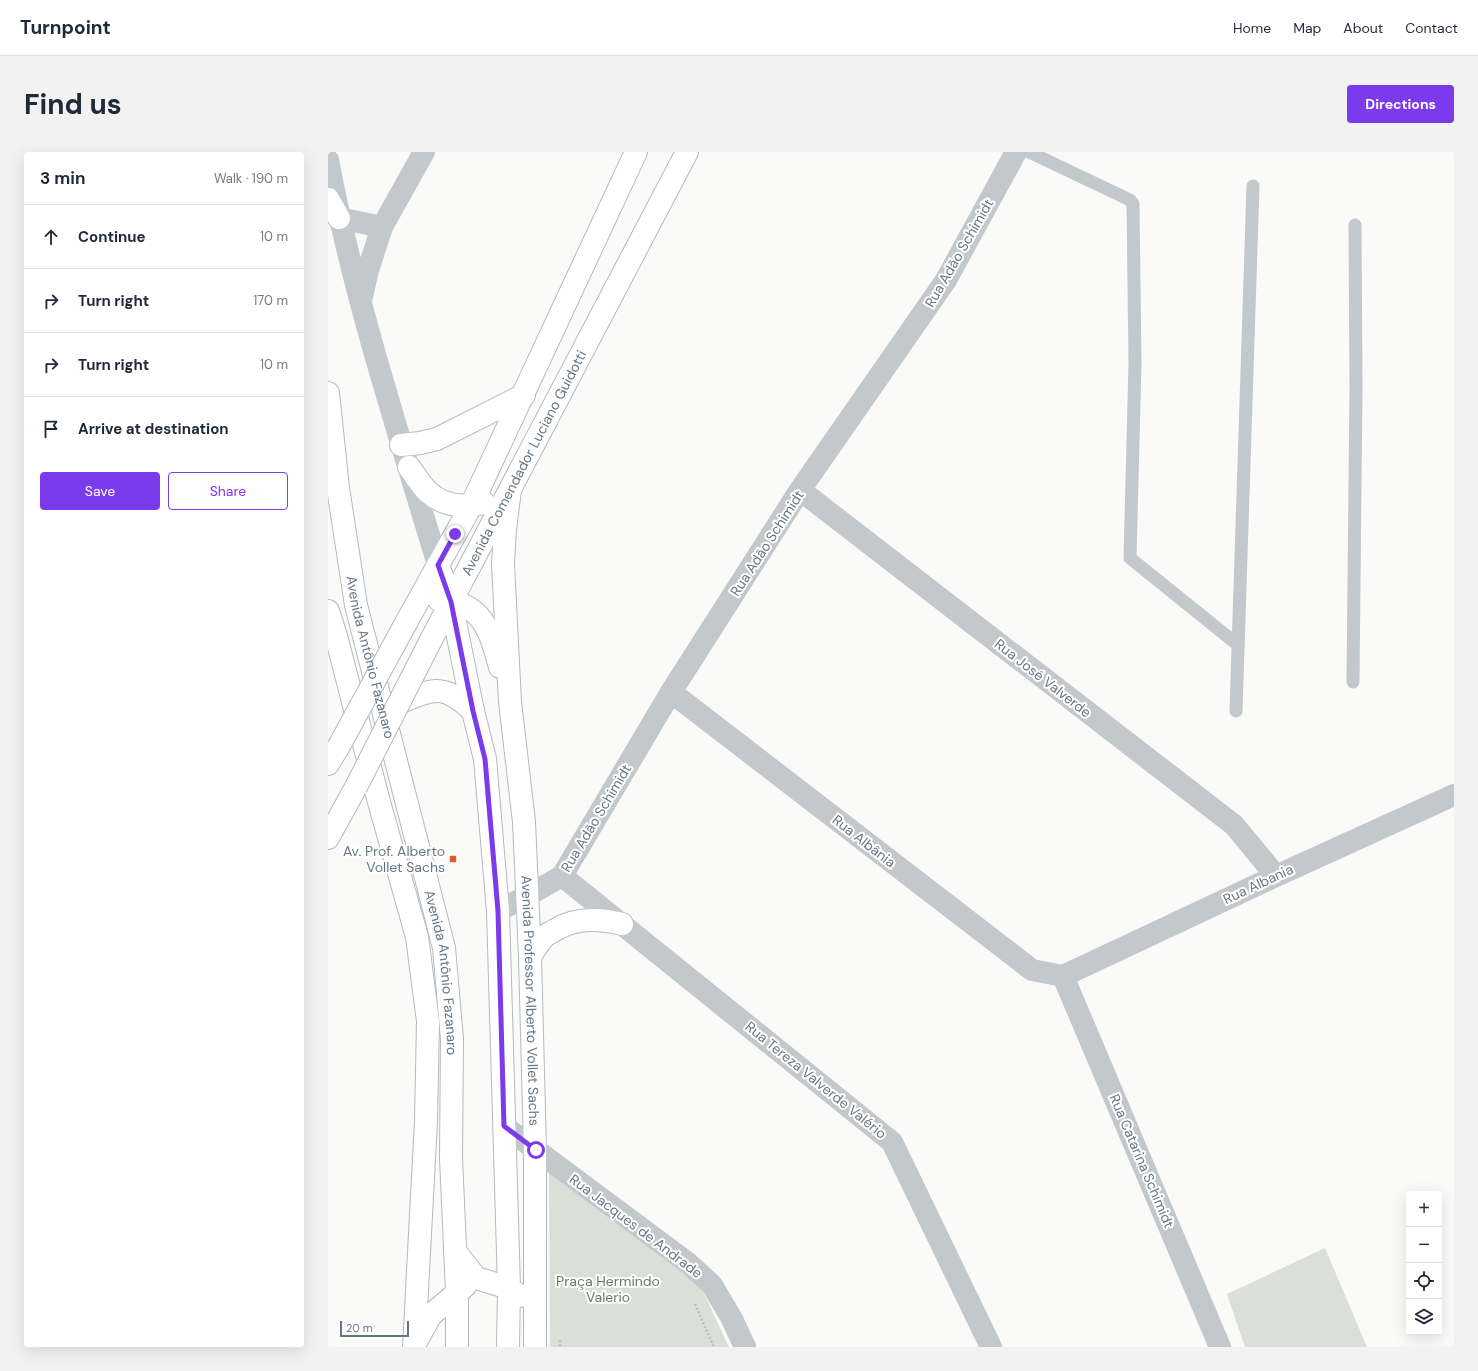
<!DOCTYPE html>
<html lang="en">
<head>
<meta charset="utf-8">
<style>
	:root { --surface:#fff; --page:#f2f2f3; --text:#1f2937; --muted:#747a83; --line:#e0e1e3; --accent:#7c3aed }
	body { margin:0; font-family:"DM Sans",sans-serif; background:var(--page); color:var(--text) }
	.controls { position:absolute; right:12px; bottom:12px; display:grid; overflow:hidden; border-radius:4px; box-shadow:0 4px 16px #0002 }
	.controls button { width:36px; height:36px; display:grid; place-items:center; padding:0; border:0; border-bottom:1px solid var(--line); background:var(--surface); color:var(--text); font:20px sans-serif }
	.scale { position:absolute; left:12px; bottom:10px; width:69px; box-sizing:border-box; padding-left:4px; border:2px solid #657683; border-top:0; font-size:11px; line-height:14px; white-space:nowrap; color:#657683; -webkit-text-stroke:3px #fff; paint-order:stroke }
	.stop { position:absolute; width:12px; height:12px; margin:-9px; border:3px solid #7c3aed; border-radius:50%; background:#fff }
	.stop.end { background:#7c3aed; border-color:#fff; box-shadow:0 1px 4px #0008 }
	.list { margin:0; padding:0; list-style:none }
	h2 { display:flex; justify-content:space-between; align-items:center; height:52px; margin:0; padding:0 16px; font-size:17px }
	h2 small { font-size:13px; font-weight:400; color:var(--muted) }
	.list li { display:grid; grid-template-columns:26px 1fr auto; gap:12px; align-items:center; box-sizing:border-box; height:64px; padding:0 16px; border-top:1px solid var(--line) }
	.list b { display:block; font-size:15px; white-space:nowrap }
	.list em { font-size:13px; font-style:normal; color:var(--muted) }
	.actions { display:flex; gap:8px; padding:12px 16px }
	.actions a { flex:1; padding:9px 0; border:1px solid var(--accent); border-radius:4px; text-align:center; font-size:14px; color:var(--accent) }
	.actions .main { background:var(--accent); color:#fff }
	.icon { flex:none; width:22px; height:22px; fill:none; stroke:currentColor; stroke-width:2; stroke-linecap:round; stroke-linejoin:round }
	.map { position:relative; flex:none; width:1126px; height:1195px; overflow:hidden; border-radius:4px }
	header { display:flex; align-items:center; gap:24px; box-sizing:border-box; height:56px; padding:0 20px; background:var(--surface); border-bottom:1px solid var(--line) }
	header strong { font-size:19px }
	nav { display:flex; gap:22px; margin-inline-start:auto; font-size:14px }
	.intro { display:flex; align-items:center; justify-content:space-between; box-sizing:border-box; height:96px; padding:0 24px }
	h1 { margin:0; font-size:28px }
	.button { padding:10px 18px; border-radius:4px; background:var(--accent); color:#fff; font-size:14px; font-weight:700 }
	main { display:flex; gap:24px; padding:0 24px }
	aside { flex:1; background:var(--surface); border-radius:4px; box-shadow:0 4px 16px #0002 }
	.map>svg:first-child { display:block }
	.green { fill:#dadfd7 }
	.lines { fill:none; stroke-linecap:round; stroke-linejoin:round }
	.secondary-casing { stroke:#b3babf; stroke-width:24 }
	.path { stroke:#bbbfc2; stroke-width:2.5; stroke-dasharray:2 2; stroke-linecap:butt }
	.service { stroke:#c3c8cc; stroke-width:13 }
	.minor { stroke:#c3c8cc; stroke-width:22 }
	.secondary { stroke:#fff; stroke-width:22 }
	.secondary-bridge-casing { stroke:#b3babf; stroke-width:24; stroke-linecap:butt }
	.secondary-bridge { stroke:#fff; stroke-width:22 }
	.route { stroke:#7c3aed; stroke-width:5 }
	.poi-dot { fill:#e4572e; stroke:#fff; stroke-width:1.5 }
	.labels { text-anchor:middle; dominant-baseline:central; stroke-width:4; stroke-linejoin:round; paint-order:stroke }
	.street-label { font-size:14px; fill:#657683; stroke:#fff }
	.poi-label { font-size:14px; fill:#657683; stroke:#fff; text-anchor:end }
	.park-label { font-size:14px; fill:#687a64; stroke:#fff }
</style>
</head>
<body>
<header>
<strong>Turnpoint</strong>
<nav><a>Home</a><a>Map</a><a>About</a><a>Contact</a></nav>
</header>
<div class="intro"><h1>Find us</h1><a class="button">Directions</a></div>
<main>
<aside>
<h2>3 min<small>Walk · 190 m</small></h2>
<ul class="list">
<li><svg class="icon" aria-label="ahead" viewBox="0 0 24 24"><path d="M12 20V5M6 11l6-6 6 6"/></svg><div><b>Continue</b></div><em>10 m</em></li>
<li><svg class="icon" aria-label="right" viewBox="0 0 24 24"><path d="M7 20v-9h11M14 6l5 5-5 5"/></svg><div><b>Turn right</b></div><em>170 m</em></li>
<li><svg class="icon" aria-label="right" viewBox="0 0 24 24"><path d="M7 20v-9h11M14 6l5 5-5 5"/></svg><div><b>Turn right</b></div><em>10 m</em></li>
<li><svg class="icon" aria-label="arrive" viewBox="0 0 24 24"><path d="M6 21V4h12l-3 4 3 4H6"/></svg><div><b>Arrive at destination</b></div></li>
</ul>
<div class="actions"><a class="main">Save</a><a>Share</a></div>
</aside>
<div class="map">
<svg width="1126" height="1195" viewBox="0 0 1126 1195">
	<rect width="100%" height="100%" fill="#fafaf8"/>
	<path class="green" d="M221,1017L373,1135L401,1195H222Z
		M997,1096L1039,1195H917L899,1142Z"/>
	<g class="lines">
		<defs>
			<g id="secondary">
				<path d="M0,47L11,66"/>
				<path id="s1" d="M0,241L10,336L28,453L116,796L124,887L123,1006L129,1140V1195"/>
				<path d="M73,293L92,291L109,287L196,243"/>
				<path d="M81,315C87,323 93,333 100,340C116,354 136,356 156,351"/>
				<path id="s2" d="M182,338L177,377L175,412L182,550L196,670L202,805L207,998V1195"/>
				<path d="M110,413L123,450L145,559L157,607L170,759L181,1136L180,1195"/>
				<path d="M111,448C155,450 162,479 172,515"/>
				<path d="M0,459L8,484L51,650L89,785L100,869L98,969L86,1195"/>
				<path d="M79,469L143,354L308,0"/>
				<path id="s3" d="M103,488L359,0"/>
				<path d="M73,550C107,536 116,532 145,559"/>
				<path d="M0,612L11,594"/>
				<path d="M0,686L28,635"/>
				<path d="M202,805C206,798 211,790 217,784C219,782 224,780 227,778C248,765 271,766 294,772"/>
				<path d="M127,1099L148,1126L181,1136L192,1144"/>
				<path d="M89,1188L103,1163L137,1134"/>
			</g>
		</defs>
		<use href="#secondary" class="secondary-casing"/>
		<path class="path" d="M367,1152L386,1195
			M232,1188V1195"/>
		<path class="service" d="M701,0L802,48L805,52L807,211L802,406L910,493
			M1025,530L1028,235L1027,73
			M908,559L925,34"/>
		<path class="minor" d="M0,8C26,146 70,279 110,413
			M11,66L54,75
			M33,149L40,118L54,75L96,0
			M472,338L906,673L948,724
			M343,540L704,818L735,824
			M234,724L564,990L663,1195
			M170,759L199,744L234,724L343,540L472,338L618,128L688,0
			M735,824L948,724L1126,643
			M735,824L892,1195
			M176,974L360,1111L384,1133L404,1167L417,1195"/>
		<use href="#secondary" class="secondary"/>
		<defs>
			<path id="secondary-bridge" d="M11,594L79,469
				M28,635L103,488"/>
		</defs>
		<use href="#secondary-bridge" class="secondary-bridge-casing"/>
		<use href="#secondary-bridge" class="secondary-bridge"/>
	</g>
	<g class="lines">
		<path class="route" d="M127,382L110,413L123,450L145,559L157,607L170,759L176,974L208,998"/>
	</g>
	<rect class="poi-dot" x="121" y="703" width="8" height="8" rx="2"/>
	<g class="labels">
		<g class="street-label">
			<text transform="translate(631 101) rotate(-60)">Rua Adão Schimidt</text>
			<text stroke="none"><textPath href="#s3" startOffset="200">Avenida Comendador Luciano Guidotti</textPath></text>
			<text transform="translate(439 391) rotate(-57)">Rua Adão Schimidt</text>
			<text stroke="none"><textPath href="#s1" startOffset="268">Avenida Antônio Fazanaro</textPath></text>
			<text transform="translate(715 526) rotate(38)">Rua José Valverde</text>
			<text transform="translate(268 666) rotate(-59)">Rua Adão Schimidt</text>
			<text transform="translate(536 689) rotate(38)">Rua Albânia</text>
			<text transform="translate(930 732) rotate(-25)">Rua Albania</text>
			<text stroke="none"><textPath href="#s1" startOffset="592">Avenida Antônio Fazanaro</textPath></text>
			<text stroke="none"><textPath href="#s2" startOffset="512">Avenida Professor Alberto Vollet Sachs</textPath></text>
			<text transform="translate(488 928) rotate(39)">Rua Tereza Valverde Valério</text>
			<text transform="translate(814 1009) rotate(67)">Rua Catarina Schimidt</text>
			<text transform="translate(308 1074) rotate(37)">Rua Jacques de Andrade</text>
		</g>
		<g class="poi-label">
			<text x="117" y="699">Av. Prof. Alberto<tspan x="117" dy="16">Vollet Sachs</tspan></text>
		</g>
		<g class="park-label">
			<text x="280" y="1129">Praça Hermindo<tspan x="280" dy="16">Valerio</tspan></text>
		</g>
	</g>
</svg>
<div class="controls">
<button>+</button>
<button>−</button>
<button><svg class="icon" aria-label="locate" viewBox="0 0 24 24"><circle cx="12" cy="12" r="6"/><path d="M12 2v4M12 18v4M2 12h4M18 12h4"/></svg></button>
<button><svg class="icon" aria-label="layers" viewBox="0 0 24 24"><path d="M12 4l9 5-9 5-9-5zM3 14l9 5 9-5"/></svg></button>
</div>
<div class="scale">20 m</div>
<div class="stop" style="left:208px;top:998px"></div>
<div class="stop end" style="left:127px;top:382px"></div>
</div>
</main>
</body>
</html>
